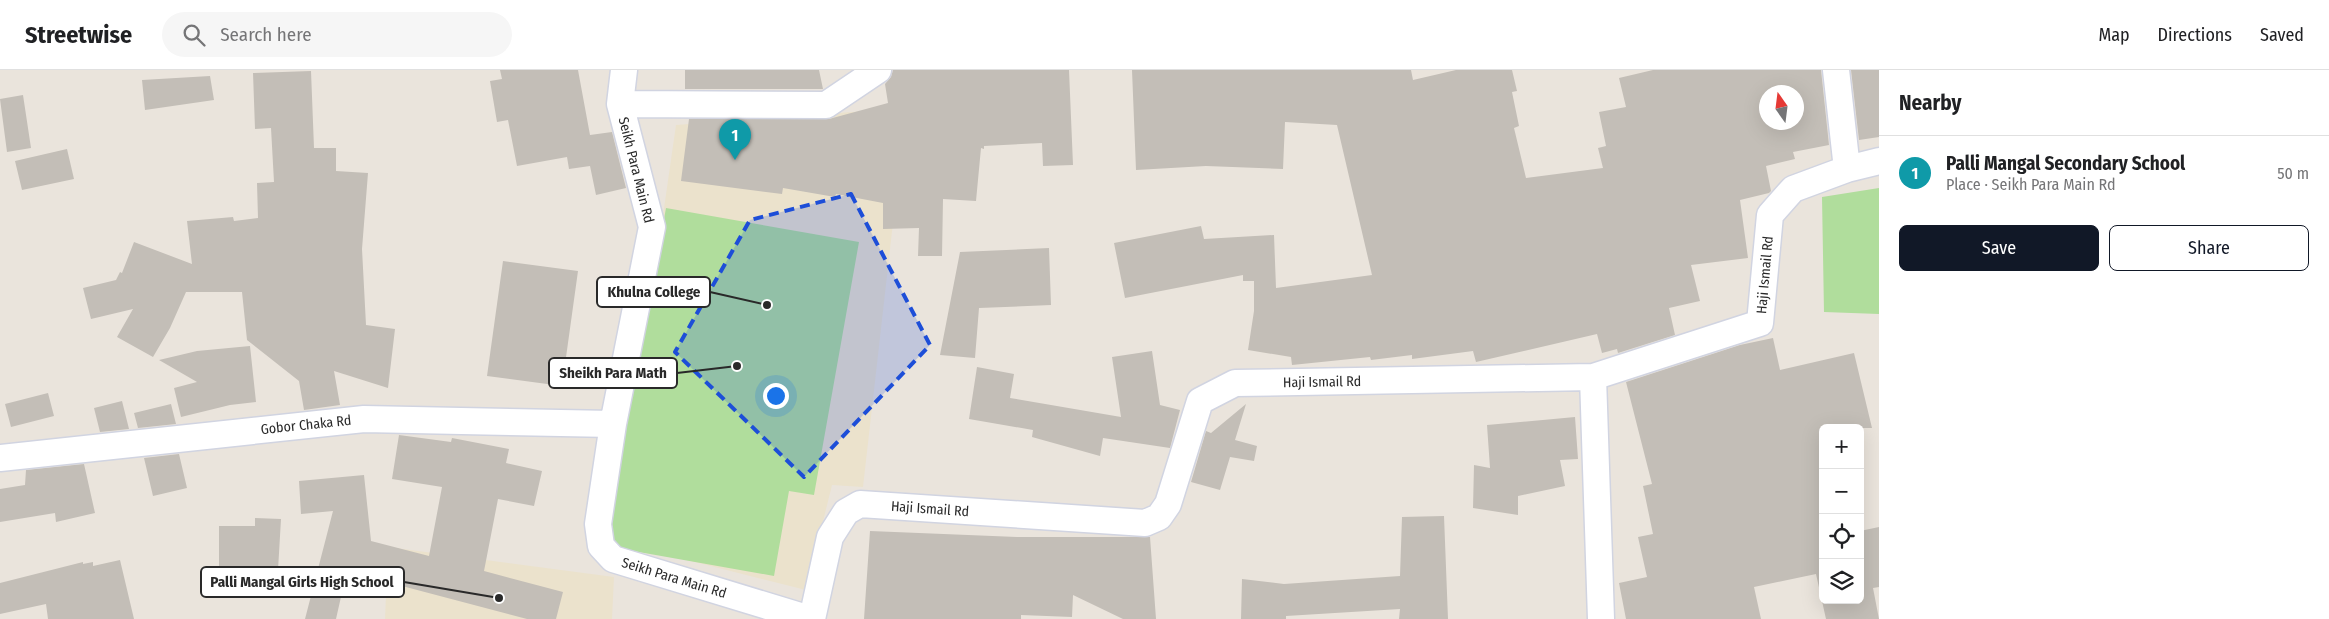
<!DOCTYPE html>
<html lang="en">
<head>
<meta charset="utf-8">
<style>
	:root { --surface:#fff; --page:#f6f6f6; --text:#202124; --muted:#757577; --line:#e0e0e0; --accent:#111827 }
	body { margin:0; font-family:"Fira Sans Condensed",sans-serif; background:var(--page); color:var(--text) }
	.controls { position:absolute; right:15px; bottom:15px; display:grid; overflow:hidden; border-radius:8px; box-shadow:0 5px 20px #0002 }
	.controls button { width:45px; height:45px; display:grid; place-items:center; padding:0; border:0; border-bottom:1px solid var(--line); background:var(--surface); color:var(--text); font:25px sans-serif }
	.compass { position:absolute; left:1759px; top:15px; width:45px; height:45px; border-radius:50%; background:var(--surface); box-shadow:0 5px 20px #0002; rotate:346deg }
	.you { position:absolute; left:775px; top:325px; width:18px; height:18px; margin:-12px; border:4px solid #fff; border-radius:50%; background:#1a73e8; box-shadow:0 0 0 8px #1a73e833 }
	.badge { display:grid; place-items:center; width:32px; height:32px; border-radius:50%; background:var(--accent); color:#fff; font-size:16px; font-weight:700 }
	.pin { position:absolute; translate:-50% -41px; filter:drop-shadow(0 1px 2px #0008) }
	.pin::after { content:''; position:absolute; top:26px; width:18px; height:15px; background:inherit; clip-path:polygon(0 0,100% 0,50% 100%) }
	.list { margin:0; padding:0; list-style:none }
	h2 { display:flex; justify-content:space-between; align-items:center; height:65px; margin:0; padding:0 20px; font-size:21px }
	h2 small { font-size:16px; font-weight:400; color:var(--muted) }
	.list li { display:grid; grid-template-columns:32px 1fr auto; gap:15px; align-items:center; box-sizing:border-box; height:75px; padding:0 20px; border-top:1px solid var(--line) }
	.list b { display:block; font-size:19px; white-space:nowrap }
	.list p { margin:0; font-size:16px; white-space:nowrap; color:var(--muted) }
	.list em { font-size:16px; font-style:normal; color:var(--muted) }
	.actions { display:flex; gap:10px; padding:15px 20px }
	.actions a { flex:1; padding:11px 0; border:1px solid var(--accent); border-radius:8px; text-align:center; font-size:18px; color:var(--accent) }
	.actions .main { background:var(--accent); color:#fff }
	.icon { flex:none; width:28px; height:28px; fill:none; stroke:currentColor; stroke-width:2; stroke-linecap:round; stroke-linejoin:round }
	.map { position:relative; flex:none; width:1879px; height:549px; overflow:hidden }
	header { display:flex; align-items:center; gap:30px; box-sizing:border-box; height:70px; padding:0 25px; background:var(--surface); border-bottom:1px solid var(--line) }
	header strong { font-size:24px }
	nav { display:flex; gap:28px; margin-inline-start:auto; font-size:18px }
	.search { width:350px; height:45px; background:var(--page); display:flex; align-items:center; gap:12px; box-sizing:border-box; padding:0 18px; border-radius:28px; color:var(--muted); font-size:19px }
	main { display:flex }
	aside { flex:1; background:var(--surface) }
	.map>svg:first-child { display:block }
	.education { fill:#ebe2cc }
	.green { fill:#b0dd9c }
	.building { fill:#c3beb7; fill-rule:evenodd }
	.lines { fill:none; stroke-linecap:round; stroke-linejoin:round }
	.minor-casing { stroke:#d1d4e1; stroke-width:29 }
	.minor { stroke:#fff; stroke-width:26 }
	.marked { fill:#1d4ed8; fill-opacity:0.2; stroke:#1d4ed8; stroke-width:4; stroke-dasharray:10 6; stroke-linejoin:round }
	.labels { text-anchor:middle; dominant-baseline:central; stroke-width:4; stroke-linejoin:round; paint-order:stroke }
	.street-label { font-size:14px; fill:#292929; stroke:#fff }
	.leader { fill:none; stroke:#292929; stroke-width:2 }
	.callout-dot { fill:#292929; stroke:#fff; stroke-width:2 }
	.callout { fill:#fff; stroke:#292929; stroke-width:2 }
	.callout-label { font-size:15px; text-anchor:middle; font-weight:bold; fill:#292929 }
</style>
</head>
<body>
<header>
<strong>Streetwise</strong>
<div class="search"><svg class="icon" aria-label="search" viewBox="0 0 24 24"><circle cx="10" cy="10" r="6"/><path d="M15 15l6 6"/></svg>Search here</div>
<nav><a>Map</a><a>Directions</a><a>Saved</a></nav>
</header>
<main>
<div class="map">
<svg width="1879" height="549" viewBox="0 0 1879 549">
	<rect width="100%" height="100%" fill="#eae4dc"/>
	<path class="education" d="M906,38L863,417L832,415L806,520L616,472L676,55Z
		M388,477L614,507L612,549H385Z"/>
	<path class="green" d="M1879,118V244L1824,242L1822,127Z
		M666,138L859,172L814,425L789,421L774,506L605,476Z"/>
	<path class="building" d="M500,0H578L590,65L612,62L626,118L596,125L590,96L569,99L567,87L517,96L508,50L497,52L490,11L502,9Z
		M685,0H819L823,19H685Z
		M893,0H1069L1073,95L1043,96L1042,73L984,76V79L981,78L976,131L943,129L942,186H918L919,158L883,159V133L836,124L835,127L783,118L782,124L681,111L689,49H829L888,33L885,14L891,7Z
		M1132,0H1411L1413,10L1456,0H1512L1517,21L1512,22L1519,56L1514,58L1526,108L1603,98L1598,78L1606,76L1599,42L1626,37L1619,8L1653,0H1821L1829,75L1793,82L1795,89L1766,96L1771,121L1769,123L1740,130L1748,188L1691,195L1700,231L1669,238L1675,265L1618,283L1617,279L1602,283L1597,264L1476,292L1473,281L1412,289V285L1371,290L1370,287L1292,295L1291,287L1248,280L1254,241V211H1243V205L1125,228L1114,173L1201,156L1204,169L1274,165L1276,218L1372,205L1337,55L1285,52L1283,99L1206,96L1136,100ZM1766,22H1796V52H1766Z
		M1851,0H1879V67L1859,70Z
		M311,1L314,78H336V101L368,103L362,179L366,255L395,259L388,318L334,301L340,335L304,340L299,311L247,270L242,222H186L170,258L153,287L117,267L133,239L91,249L83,218L116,210L120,202L122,203L134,172L192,194L187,151L233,147L234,151L258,148L257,113L274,112L271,58L255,59L253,3Z
		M210,6L214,30L145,40L142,10Z
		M23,25L31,78L7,82L0,29Z
		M67,79L74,109L22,120L15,91Z
		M1049,178L1051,235L979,238L975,288L940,285L960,182Z
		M503,191L578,201L562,316L487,306Z
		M1773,268L1780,300L1854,283L1872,358H1823V530H1860V461L1879,457V517L1873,518L1879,549H1826L1816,504L1754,517L1761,549H1626L1619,513L1647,507L1638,467L1653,464L1643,416L1652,414L1626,312L1740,275Z
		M250,276L256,332L230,335L181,347L174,318L197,312L159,290L197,281Z
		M1152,281L1160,335L1180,340L1170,378L1103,368L1100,386L1032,367L1033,360L969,349L977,297L1014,304L1010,328L1121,347L1112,287Z
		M48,323L54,346L11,357L5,334Z
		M122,331L129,359L100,362L94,338Z
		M171,334L176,354L138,358L134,343Z
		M1246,334L1235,370L1257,376L1254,391L1230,387L1220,420L1191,412L1206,361L1211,363Z
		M1575,347L1578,389L1560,390L1565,416L1518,426V445L1473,438L1474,395L1490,398L1487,355Z
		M399,365L451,372L452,368L509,379L506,393L542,401L534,436L498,429L484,501L563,522L556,549H527L349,502L345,518H343L336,549H305L333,441L301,444L299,411L364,405L371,471L429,486L442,417L392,409Z
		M179,384L187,418L153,426L144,388Z
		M84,394L95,443L56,452L55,443L0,452V419L25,415L26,400Z
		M1444,446L1448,549H1399L1400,539L1286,546V549H1241L1242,509L1284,514L1400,506L1402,447Z
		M255,448L281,449L278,500L219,497V456H255Z
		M870,461L1017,467H1150L1156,549H1123L1073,525L1072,547L1021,545V549H864Z
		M120,490L134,549H48L46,534L0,544V513L83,492V494L93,492V496Z"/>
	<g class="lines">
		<defs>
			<path id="minor" d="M624,0L620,34L652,157L613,354L598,454L601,476L613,489L810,549
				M1836,0L1847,99
				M620,34L826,35L878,0
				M1593,307L1601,549
				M0,388L364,349L613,354
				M812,549L830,467L846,442L860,434L1145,453L1159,447L1168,434L1200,331L1235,313L1593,307L1760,253L1770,145L1793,119L1847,99L1879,91"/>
		</defs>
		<use href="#minor" class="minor-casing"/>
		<use href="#minor" class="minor"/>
	</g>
	<path class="marked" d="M851,124L930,275L804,407L675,282L750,150Z"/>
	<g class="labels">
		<g class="street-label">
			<text transform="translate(636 100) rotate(76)">Seikh Para Main Rd</text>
			<text transform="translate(1765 205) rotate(-85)">Haji Ismail Rd</text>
			<text transform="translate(1322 312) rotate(-1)">Haji Ismail Rd</text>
			<text transform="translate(306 355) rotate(-6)">Gobor Chaka Rd</text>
			<text transform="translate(930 439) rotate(4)">Haji Ismail Rd</text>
			<text transform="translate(674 508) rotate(17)">Seikh Para Main Rd</text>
		</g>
	</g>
	<path class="leader" d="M767 235L710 222M737 296L677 303M499 528L404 512"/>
	<g class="callout-dot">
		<circle cx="767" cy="235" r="5"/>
		<circle cx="737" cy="296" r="5"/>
		<circle cx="499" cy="528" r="5"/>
	</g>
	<g class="callout">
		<rect x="597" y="207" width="113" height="30" rx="5"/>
		<rect x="549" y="288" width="128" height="30" rx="5"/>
		<rect x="201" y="497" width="203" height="30" rx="5"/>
	</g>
	<g class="callout-label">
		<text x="654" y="227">Khulna College</text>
		<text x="613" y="308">Sheikh Para Math</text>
		<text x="302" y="517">Palli Mangal Girls High School</text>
	</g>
</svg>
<div class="controls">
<button>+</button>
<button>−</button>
<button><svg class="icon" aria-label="locate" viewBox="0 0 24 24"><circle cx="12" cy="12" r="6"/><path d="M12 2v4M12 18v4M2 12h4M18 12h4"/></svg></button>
<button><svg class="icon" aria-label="layers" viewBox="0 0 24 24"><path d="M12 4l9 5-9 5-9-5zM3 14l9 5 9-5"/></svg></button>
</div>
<svg class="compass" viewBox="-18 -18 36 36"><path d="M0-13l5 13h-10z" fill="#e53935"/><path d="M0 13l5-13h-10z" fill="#757577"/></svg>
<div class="you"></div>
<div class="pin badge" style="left:735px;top:90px;background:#0f9aa8">1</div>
</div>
<aside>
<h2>Nearby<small></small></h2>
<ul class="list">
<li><span class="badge" style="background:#0f9aa8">1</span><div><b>Palli Mangal Secondary School</b><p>Place · Seikh Para Main Rd</p></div><em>50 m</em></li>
</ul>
<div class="actions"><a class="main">Save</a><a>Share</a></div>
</aside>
</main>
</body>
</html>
